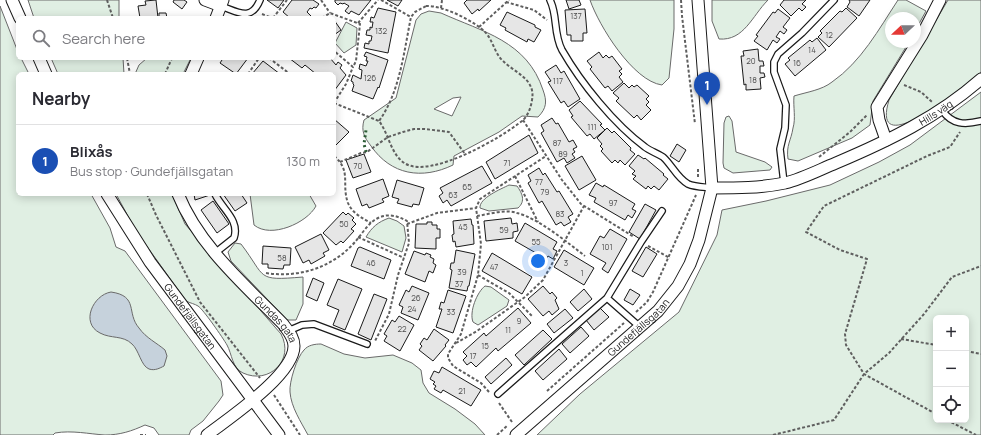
<!DOCTYPE html>
<html lang="en">
<head>
<meta charset="utf-8">
<style>
	:root { --surface:#fff; --page:#f2f2f3; --text:#2b2b33; --muted:#7c7c81; --line:#e1e1e2; --accent:#0b8043 }
	body { margin:0; font-family:Manrope,sans-serif; background:var(--page); color:var(--text) }
	.controls { position:absolute; right:12px; bottom:12px; display:grid; overflow:hidden; border-radius:6px; box-shadow:0 2px 10px #0003 }
	.controls button { width:36px; height:36px; display:grid; place-items:center; padding:0; border:0; border-bottom:1px solid var(--line); background:var(--surface); color:var(--text); font:20px sans-serif }
	.compass { position:absolute; left:885px; top:12px; width:36px; height:36px; border-radius:50%; background:var(--surface); box-shadow:0 2px 10px #0003; rotate:248deg }
	.you { position:absolute; left:538px; top:261px; width:14px; height:14px; margin:-10px; border:3px solid #fff; border-radius:50%; background:#1a73e8; box-shadow:0 0 0 6px #1a73e833 }
	.badge { display:grid; place-items:center; width:26px; height:26px; border-radius:50%; background:var(--accent); color:#fff; font-size:13px; font-weight:700 }
	.pin { position:absolute; translate:-50% -33px; filter:drop-shadow(0 1px 2px #0008) }
	.pin::after { content:''; position:absolute; top:21px; width:14px; height:12px; background:inherit; clip-path:polygon(0 0,100% 0,50% 100%) }
	.list { margin:0; padding:0; list-style:none }
	h2 { display:flex; justify-content:space-between; align-items:center; height:52px; margin:0; padding:0 16px; font-size:17px }
	h2 small { font-size:13px; font-weight:400; color:var(--muted) }
	.list li { display:grid; grid-template-columns:26px 1fr auto; gap:12px; align-items:center; box-sizing:border-box; height:72px; padding:0 16px; border-top:1px solid var(--line) }
	.list b { display:block; font-size:15px; white-space:nowrap }
	.list p { margin:0; font-size:13px; white-space:nowrap; color:var(--muted) }
	.list em { font-size:13px; font-style:normal; color:var(--muted) }
	.icon { flex:none; width:22px; height:22px; fill:none; stroke:currentColor; stroke-width:2; stroke-linecap:round; stroke-linejoin:round }
	.map { position:relative; flex:none; width:981px; height:435px; overflow:hidden }
	.search { position:absolute; background:var(--surface); box-shadow:0 2px 10px #0003; left:16px; top:16px; width:320px; height:44px; display:flex; align-items:center; gap:10px; box-sizing:border-box; padding:0 14px; border-radius:6px; color:var(--muted); font-size:15px }
	.panel { position:absolute; background:var(--surface); box-shadow:0 2px 10px #0003; left:16px; top:72px; width:320px; height:124px; border-radius:6px }
	.map>svg:first-child { display:block }
	.green { fill:#e0efe3; stroke:#6a6a6a; fill-rule:evenodd }
	.water { fill:#c6d2dc; stroke:#6a6a6a }
	.building { fill:#e6e6e6; stroke:#1a1a1a }
	.lines { fill:none; stroke-linecap:round; stroke-linejoin:round }
	.service-casing { stroke:#1a1a1a; stroke-width:8 }
	.minor-casing { stroke:#1a1a1a; stroke-width:13 }
	.path { stroke:#5f5f5f; stroke-width:2; stroke-dasharray:3 2; stroke-linecap:butt }
	.service { stroke:#fff; stroke-width:5.5 }
	.minor { stroke:#fff; stroke-width:11 }
	.hedge { stroke:#2b5a34; stroke-width:3; stroke-dasharray:2 3; stroke-linecap:butt }
	.labels { text-anchor:middle; dominant-baseline:central; stroke-width:3; stroke-linejoin:round; paint-order:stroke }
	.number-label { font-size:8px; fill:#4d4d4d }
	.street-label { font-size:10px; fill:#1a1a1a; stroke:#fff }
</style>
</head>
<body>
<div class="map">
<svg width="981" height="435" viewBox="0 0 981 435">
	<rect width="100%" height="100%" fill="#fff"/>
	<path class="green" d="M28,0H119V18H34Z
		M590,0H674V29L669,78L662,85C633,81 599,26 590,0Z
		M712,0H768C752,16 744,41 719,39L712,21Z
		M898,0H906L926,11L915,31V18H891V42H909L873,101L870,125L852,138L798,161L788,159C786,145 791,141 793,128C796,118 793,107 794,96C807,92 822,90 832,82C861,62 879,29 898,0Z
		M948,0H981V72C968,83 869,166 889,100Z
		M0,6L18,52V58H21L29,74H18V194H91L110,228L116,247L125,251L221,381L223,395L219,401L203,421L191,430L189,435H159L154,428L145,425C132,431 120,435 105,435C89,434 72,430 55,433L53,435H0Z
		M429,11L441,13C483,32 527,41 543,90C547,101 547,108 538,117L522,116L499,132L454,156L453,165C422,180 391,175 371,146C364,137 361,131 364,120L396,98L416,20L421,14ZM461,97L452,116L434,109L453,98Z
		M346,22L357,28L356,45L344,53L335,43Z
		M51,58H123L124,74H58Z
		M147,58H191L183,74H135L139,65Z
		M981,92V435H537L580,394L679,312L717,235L722,210L766,201L830,185L879,162L910,145ZM936,318H966V420H936Z
		M729,116L732,121L736,152L765,162L772,167L770,170L733,173L724,168L723,163L724,123L726,117Z
		M509,185L517,186C522,193 526,201 518,208L489,211L480,208C479,198 501,189 509,185Z
		M116,194H172L185,224L281,334C295,360 269,385 243,373C232,368 232,354 227,345C223,338 203,309 198,306C195,304 190,303 186,301L136,231Z
		M250,194H309L316,206C307,223 271,239 254,225Z
		M389,218L397,221L404,226L406,238L402,252L366,237C372,227 378,222 389,218Z
		M235,243L241,244C267,278 255,281 303,277V304L296,320H287L231,261L228,252Z
		M485,286L491,287L509,300L507,306L478,325L473,322C469,312 477,292 485,286Z
		M321,344L344,354L365,358L393,355L412,363L421,370L423,383L429,393L455,409L475,424L485,435H308C301,422 291,407 290,392C289,382 297,357 304,350C308,345 315,344 321,344Z"/>
	<path class="water" d="M111,292C139,296 126,313 139,328C146,338 157,343 165,350L167,356L164,366C160,368 155,371 149,369C141,366 139,350 132,344C123,335 111,339 100,333C80,323 93,295 111,292Z"/>
	<path class="building" d="M156,0L158,18H140L138,6L146,5L145,1Z
		M174,0H184L187,2L182,9L173,2Z
		M267,0H284L278,8Z
		M292,0H313L319,4L316,8L314,7L312,9L310,8L307,12L313,18H290L283,12Z
		M335,0H371L359,15L351,11L349,14L345,11L349,6L344,3L343,4L340,3L338,5L335,2Z
		M387,0H402L398,6Z
		M467,0H491L479,11L478,9L472,14L464,3Z
		M566,0H579L581,5L569,9Z
		M784,0H806L802,4L806,7L802,11L799,8L791,16L780,5Z
		M870,0L859,16L847,7L850,2L849,0Z
		M378,8L396,12L388,53L364,48L365,43L369,44V41H371L372,36L366,35L367,30H370V27L372,28L373,22H370L371,17L374,18Z
		M846,8L857,18L829,47L818,37L822,33L820,31L840,11L842,12Z
		M585,9L587,33H583V41H571V35H567L565,10Z
		M778,9L790,18L783,27L787,30L784,34L780,31L776,37L780,39L777,43L773,40L767,50L754,41L758,36L756,35L773,12L775,13Z
		M507,12L535,25V27L541,30L534,42L528,39L527,42L505,30L506,28L500,25Z
		M159,13H166L167,18H159Z
		M334,20L341,30L334,35Z
		M817,38L826,50L795,76L785,64L790,60L788,58L810,40L812,42Z
		M758,49L759,61H763L764,66H760V73H764L765,77L760,78L761,89L746,90V84L744,85L741,56H744L743,51Z
		M366,52L388,60L379,88L378,87L373,99L352,91L354,85L353,84V82L351,81L353,75L361,79L362,70L359,69L360,64L366,66L368,61H366L367,57L364,56Z
		M599,52L603,58L606,55L609,58L612,56L622,69L619,71L622,74L619,77L623,82L612,91L608,86L605,88L590,69L592,67L587,61Z
		M220,58H248L236,74L220,63L222,60Z
		M289,58H330L336,65L338,62L342,65L340,68L346,75L334,91V74H316L305,65L302,68Z
		M263,61L280,74H252Z
		M556,65L561,73L564,71L580,99L568,107L564,101L561,103L548,82L551,81L545,72Z
		M624,83L629,88L632,85L634,87L637,85L649,96L646,99L649,102L646,105L651,110L641,120L637,115L634,118L616,101L619,98L613,93Z
		M580,101L602,124L600,125L605,130L594,139L590,134L587,136L571,117L573,116L569,110Z
		M552,118L556,124L558,123L569,142L573,140L577,147L573,149L575,152L572,154L575,158L567,163L564,158L557,162L541,133L544,131L541,125Z
		M334,119L349,132L335,146L334,145Z
		M607,128L612,133L614,131L631,148L630,150L635,154L625,165L620,160L618,163L615,160L612,163L601,151L603,149L600,146L602,144L597,138Z
		M529,135L538,153L495,179L486,162Z
		M677,144L686,150L679,162L670,156Z
		M364,154L371,172L353,178L346,160Z
		M638,155L644,159L645,158L664,174L663,175L668,179L659,190L654,186L651,189L648,186L646,189L633,179L636,176L632,174L635,171L629,166Z
		M582,156L596,180L579,190L565,166Z
		M482,166L492,183L451,206L447,200L443,203L439,196L443,193L440,188Z
		M539,168L543,175L545,173L557,192L559,191L573,214L568,217L571,222L564,226L561,222L556,225L542,201L539,203L528,183L531,181L528,175Z
		M383,179L389,196L382,199L384,202L369,208L367,204L362,206L356,189Z
		M397,180L424,188L419,205L413,204L412,207L397,203L399,199L392,197Z
		M596,183L603,187L604,185L635,204L632,209L636,211L632,218L628,215L625,220L594,202L596,198L589,195Z
		M194,194H209L210,195L195,200Z
		M223,194H241L247,203L235,211Z
		M213,201L229,224L217,233L201,210Z
		M645,204L656,210L640,239L629,232Z
		M343,212L346,215L348,213L354,218L352,220L356,224L351,229L354,231L343,243L341,241L336,245L323,233Z
		M511,218L512,224L517,223L518,231L513,232V238L486,241L484,221Z
		M471,219L472,225H473L474,244L456,247L455,241L453,242L452,235L454,234L453,221Z
		M427,222H432V225H437V229H440V238H436V249L415,248L416,224H427Z
		M525,223L557,242L553,249L557,251L553,259L548,256L546,259L543,257L541,260L535,257L536,253L515,241Z
		M610,229L627,239L608,273L602,269L606,263L590,254L600,236L604,238Z
		M321,234L329,250L323,253L325,256L311,264L309,260L303,263L295,247Z
		M263,246L291,248L290,265H284L283,269L268,268V264H262Z
		M360,247L391,260L384,279L351,266L358,248Z
		M646,247L657,254L643,277L632,271Z
		M456,250L475,254L469,286H468L467,291L449,288L452,270L450,269L451,263H454Z
		M564,250L594,268L584,285L554,267Z
		M414,251L425,255L426,253L431,255L430,257L434,259L433,263L436,265L433,273L429,271L425,282L405,274Z
		M492,253L532,277L522,294L482,271Z
		M313,278L324,283L317,301L306,296Z
		M338,279L362,289L345,330L333,325L339,310L327,305Z
		M412,286L429,293L418,320L401,313L403,307L399,305L406,290L409,292Z
		M543,286L550,294L552,292L557,298L555,300L559,309L552,315L549,311L543,316L528,299Z
		M584,289L592,299L578,311L570,302Z
		M630,289L640,295L633,305L624,300Z
		M448,290L466,296L453,333L436,327L442,309H439L441,302L444,303Z
		M374,294L387,299L371,340L358,334Z
		M518,308L531,323L498,351L496,348L476,367L471,362L467,365L463,360L467,356L463,352L484,333L486,336Z
		M600,308L609,317L594,330L586,320Z
		M565,309L573,318L554,333L547,324Z
		M399,316L414,325L400,351L384,341L387,336L384,334L392,320L395,322Z
		M581,327L589,336L570,353L562,344Z
		M434,329L449,340L445,345L446,346L433,361L419,350L422,346L420,344L424,338L427,340Z
		M543,330L552,339L524,365L515,355Z
		M559,349L567,359L543,380L535,371Z
		M506,358L512,365L491,384L485,377Z
		M442,367L481,390L471,406L443,390L441,393L434,389L436,386L433,384L435,382L430,379L434,371L439,373Z"/>
	<g class="lines">
		<defs>
			<path id="service" d="M550,0C558,16 553,33 562,50C581,83 614,124 645,147C650,151 657,153 663,157C672,165 677,178 688,184C695,187 704,187 712,188
				M221,6C238,12 251,22 260,0
				M942,110C952,125 965,125 981,121
				M784,183L780,149L785,128L786,105L774,72V62L778,54L802,33L834,0
				M215,194C222,209 240,220 234,238L215,253
				M607,298L640,327
				M288,331L302,325L314,324L367,344
				M498,394L607,298L641,242L662,211"/>
			<g id="minor">
				<path d="M12,0L20,18"/>
				<path d="M205,0L221,6"/>
				<path d="M216,18L223,0"/>
				<path d="M39,58L46,74"/>
				<path d="M191,74L198,58"/>
				<path d="M886,140L879,120L877,107L922,35L940,0"/>
				<path id="s1" d="M712,188C736,188 761,188 785,183C802,179 819,170 836,163C888,141 938,117 981,79"/>
				<path id="s2" d="M107,194L150,262L279,435"/>
				<path id="s3" d="M178,194C199,246 245,285 283,324C288,331 294,337 294,346C294,375 229,418 207,435"/>
				<path id="s4" d="M516,435L658,311L678,286L690,264L699,240L712,188L698,0"/>
			</g>
		</defs>
		<use href="#service" class="service-casing"/>
		<use href="#minor" class="minor-casing"/>
		<path class="path" d="M107,0L113,18
			M321,0L330,13
			M381,0L411,17
			M681,0L682,16L695,124
			M506,2L534,10L547,20
			M426,6C442,5 475,21 486,33C493,41 495,54 503,61C515,73 536,79 532,100C531,107 528,116 522,121C501,138 432,178 406,164C391,156 389,134 379,121C400,92 404,51 411,17L415,12Z
			M441,8L442,0
			M262,14L272,18
			M273,18L287,0
			M322,18L330,13L360,24L356,61L353,67L334,51
			M358,23L378,0
			M479,27L509,0
			M127,58L130,74
			M269,58L290,74
			M165,74L172,58
			M248,74L259,58
			M904,85L921,92L932,102
			M334,103L379,121
			M334,103L346,84L353,67
			M523,120L562,180L581,204L634,237
			M334,156C352,171 341,184 348,203C352,213 362,218 371,223
			M819,157L850,132L867,115
			M340,162L361,153L367,152L388,137L403,132L414,129H425L449,132L465,154
			M698,169V178
			M515,176L538,222
			M147,194L156,215L200,302L260,378
			M477,216C490,214 505,209 517,213C538,218 568,243 585,256
			M407,224L437,213L476,208
			M358,237L404,258
			M648,246L670,258
			M266,273C299,278 332,268 355,242C362,234 368,223 378,218C388,213 398,216 407,221L409,243L398,275L389,314L375,341
			M478,275L509,293L533,317
			M636,312L647,302L653,292L696,195
			M901,339L936,345
			M456,343L477,331L525,297L543,280L584,206
			M966,351L981,354
			M547,391L624,323
			M489,392L481,383L453,366L448,358V354L461,334L478,275L481,244L476,208L480,199L546,156
			M274,395L300,435
			M499,403L512,422
			M936,414L864,374L846,345L845,334L867,259L840,250L806,232L824,206L927,156L950,147L960,132
			M947,420L976,435
			M140,435H146
			M497,435L508,425
			M773,435L834,420L864,374L889,353L924,314L952,277L981,266"/>
		<use href="#service" class="service"/>
		<use href="#minor" class="minor"/>
		<path class="hedge" d="M366,152L364,144L366,130"/>
	</g>
	<g class="labels">
		<g class="number-label">
			<text x="576" y="15">137</text>
			<text x="381" y="30">132</text>
			<text x="829" y="34">12</text>
			<text x="812" y="49">14</text>
			<text x="751" y="60">20</text>
			<text x="797" y="62">16</text>
			<text x="370" y="77">126</text>
			<text x="753" y="79">18</text>
			<text x="558" y="80">117</text>
			<text x="592" y="126">111</text>
			<text x="557" y="142">87</text>
			<text x="563" y="153">89</text>
			<text x="507" y="162">71</text>
			<text x="358" y="165">70</text>
			<text x="539" y="181">77</text>
			<text x="467" y="186">65</text>
			<text x="545" y="191">79</text>
			<text x="453" y="194">63</text>
			<text x="613" y="202">97</text>
			<text x="560" y="213">83</text>
			<text x="344" y="223">50</text>
			<text x="463" y="226">45</text>
			<text x="504" y="229">59</text>
			<text x="536" y="241">55</text>
			<text x="607" y="246">101</text>
			<text x="282" y="257">58</text>
			<text x="371" y="262">46</text>
			<text x="566" y="262">3</text>
			<text x="494" y="266">47</text>
			<text x="462" y="271">39</text>
			<text x="582" y="272">1</text>
			<text x="459" y="283">37</text>
			<text x="416" y="297">26</text>
			<text x="412" y="308">24</text>
			<text x="451" y="311">33</text>
			<text x="519" y="320">9</text>
			<text x="402" y="328">22</text>
			<text x="508" y="329">11</text>
			<text x="485" y="345">15</text>
			<text x="473" y="355">17</text>
			<text x="462" y="390">21</text>
		</g>
		<g class="street-label">
			<text stroke="none"><textPath href="#s1" startOffset="240">Hills väg</textPath></text>
			<text stroke="none"><textPath href="#s2" startOffset="148">Gundefjällsgatan</textPath></text>
			<text stroke="none"><textPath href="#s3" startOffset="160">Gundas gata</textPath></text>
			<text stroke="none"><textPath href="#s4" startOffset="163">Gundefjällsgatan</textPath></text>
		</g>
	</g>
</svg>
<div class="controls">
<button>+</button>
<button>−</button>
<button><svg class="icon" aria-label="locate" viewBox="0 0 24 24"><circle cx="12" cy="12" r="6"/><path d="M12 2v4M12 18v4M2 12h4M18 12h4"/></svg></button>
</div>
<svg class="compass" viewBox="-18 -18 36 36"><path d="M0-13l5 13h-10z" fill="#e53935"/><path d="M0 13l5-13h-10z" fill="#7c7c81"/></svg>
<div class="you"></div>
<div class="pin badge" style="left:707px;top:105px;background:#1a4fb4">1</div>
<div class="search"><svg class="icon" aria-label="search" viewBox="0 0 24 24"><circle cx="10" cy="10" r="6"/><path d="M15 15l6 6"/></svg>Search here</div>
<section class="panel">
<h2>Nearby<small></small></h2>
<ul class="list">
<li><span class="badge" style="background:#1a4fb4">1</span><div><b>Blixås</b><p>Bus stop · Gundefjällsgatan</p></div><em>130 m</em></li>
</ul>
</section>
</div>
</body>
</html>
